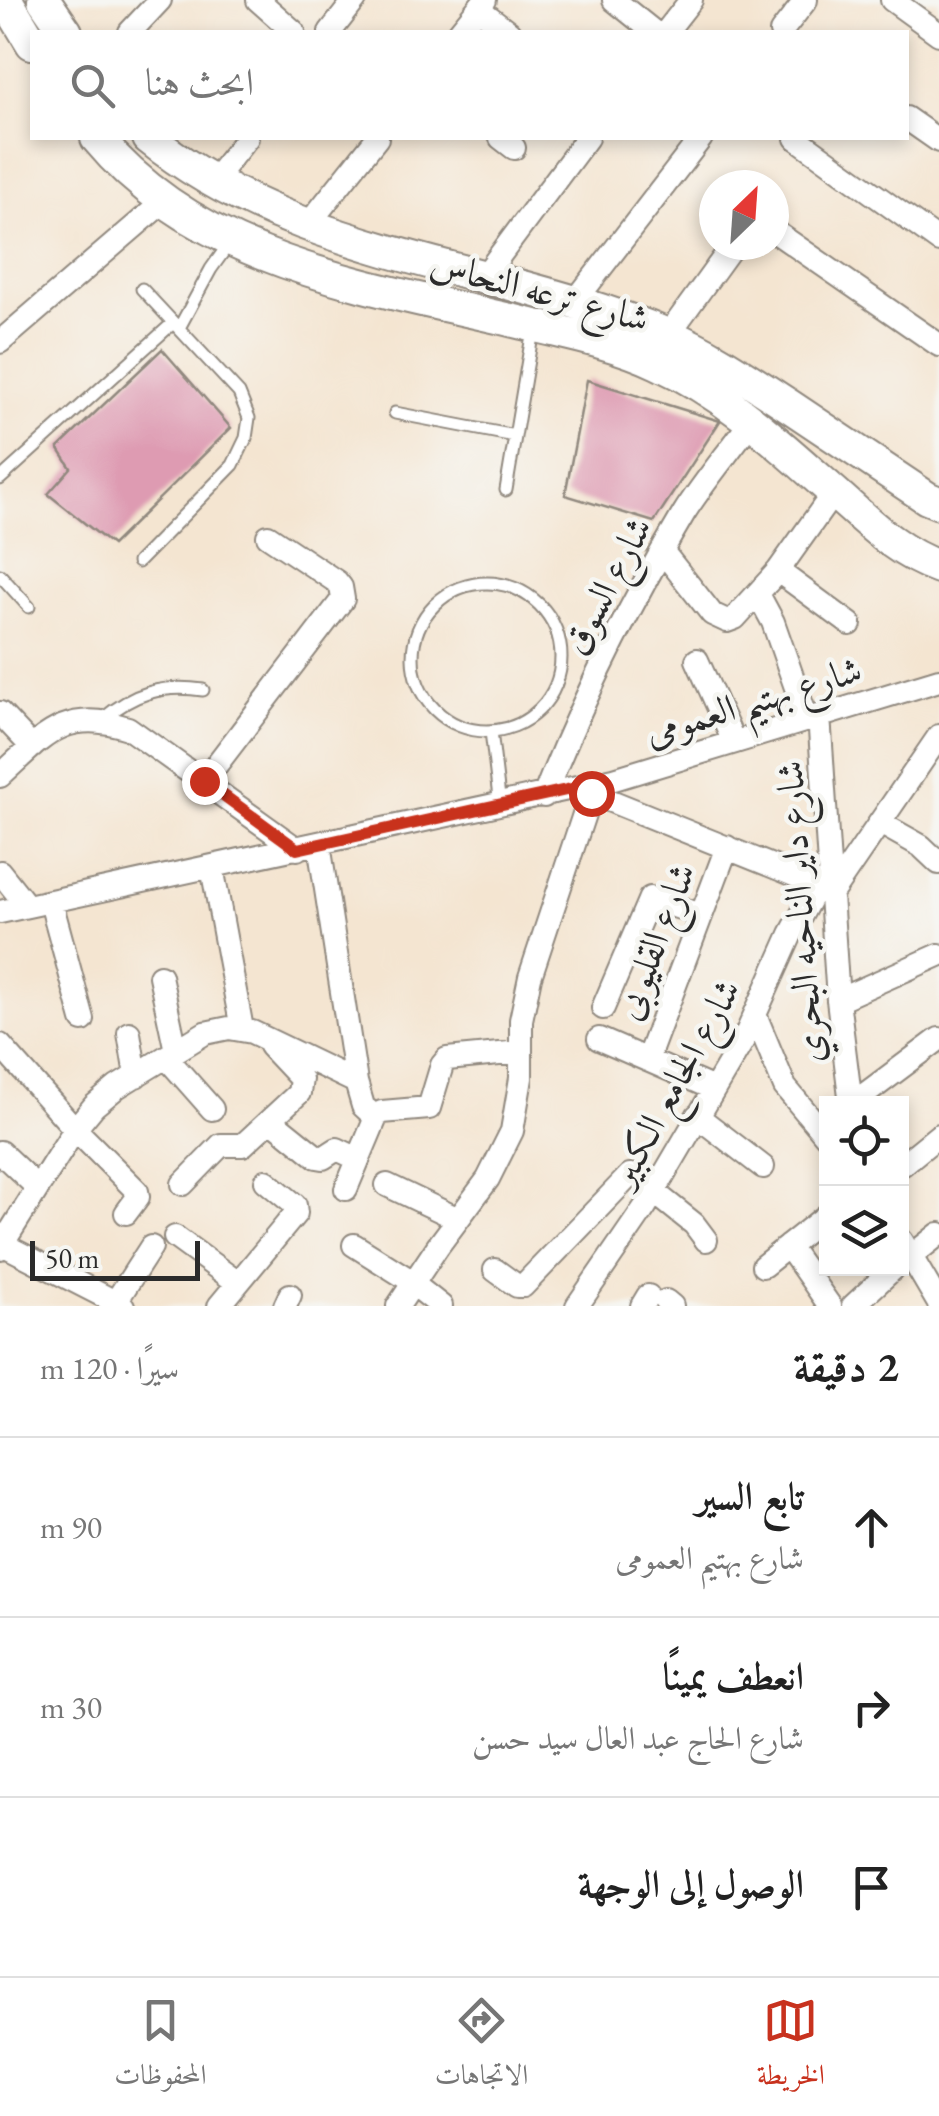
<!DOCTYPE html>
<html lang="ar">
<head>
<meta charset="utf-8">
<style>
	:root { --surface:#fff; --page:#f2f2f2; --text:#222; --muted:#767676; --line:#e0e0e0; --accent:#c8321e }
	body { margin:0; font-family:"EB Garamond",Amiri,serif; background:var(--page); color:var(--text); direction:rtl }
	.controls { position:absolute; right:30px; bottom:30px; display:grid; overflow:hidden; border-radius:0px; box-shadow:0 5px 15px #0003 }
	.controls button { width:90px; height:90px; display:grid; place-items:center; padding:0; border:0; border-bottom:2px solid var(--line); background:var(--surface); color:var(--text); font:50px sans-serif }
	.compass { position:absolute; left:699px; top:170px; width:90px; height:90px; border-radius:50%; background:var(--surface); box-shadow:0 5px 15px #0003; rotate:25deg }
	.scale { position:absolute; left:30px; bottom:25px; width:170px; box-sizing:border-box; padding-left:10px; border:5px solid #2b2b2b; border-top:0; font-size:28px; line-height:35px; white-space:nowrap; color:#2b2b2b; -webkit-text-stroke:8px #f6f6f2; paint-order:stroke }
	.stop { position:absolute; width:30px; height:30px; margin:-22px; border:8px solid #c8321e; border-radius:50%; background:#fff }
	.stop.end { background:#c8321e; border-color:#fff; box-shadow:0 2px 10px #0008 }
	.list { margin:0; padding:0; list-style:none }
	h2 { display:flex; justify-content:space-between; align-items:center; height:130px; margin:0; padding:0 40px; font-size:42px }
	h2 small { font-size:32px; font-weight:400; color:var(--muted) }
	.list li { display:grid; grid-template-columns:65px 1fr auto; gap:30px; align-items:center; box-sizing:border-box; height:180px; padding:0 40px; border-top:2px solid var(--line) }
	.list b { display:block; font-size:38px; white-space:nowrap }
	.list p { margin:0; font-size:32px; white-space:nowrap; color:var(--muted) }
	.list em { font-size:32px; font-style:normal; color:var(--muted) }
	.icon { flex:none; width:55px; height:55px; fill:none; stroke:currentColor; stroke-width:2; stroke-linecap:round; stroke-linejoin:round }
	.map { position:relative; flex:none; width:939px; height:1306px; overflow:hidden; direction:ltr }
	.search { position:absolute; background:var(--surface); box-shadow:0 5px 15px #0003; left:30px; right:30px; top:30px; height:110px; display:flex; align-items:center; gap:25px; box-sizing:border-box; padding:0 35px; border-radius:0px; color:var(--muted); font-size:38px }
	.sheet { height:670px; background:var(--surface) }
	nav { display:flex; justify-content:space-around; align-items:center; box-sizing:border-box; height:140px; border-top:2px solid var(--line); background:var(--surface); font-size:28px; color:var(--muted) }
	nav a { display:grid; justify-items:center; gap:5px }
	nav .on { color:var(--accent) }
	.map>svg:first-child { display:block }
	.building { fill:#de9bb2 }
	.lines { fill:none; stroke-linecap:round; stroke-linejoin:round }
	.lane-casing { stroke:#90887e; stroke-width:15 }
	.street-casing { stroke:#90887e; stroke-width:26 }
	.secondary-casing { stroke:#90887e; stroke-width:36 }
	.lane { stroke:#fff; stroke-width:11 }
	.street { stroke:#fff; stroke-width:22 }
	.secondary { stroke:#fff; stroke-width:32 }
	.route { stroke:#c8321e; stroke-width:12 }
	.labels { text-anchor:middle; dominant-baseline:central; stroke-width:9; stroke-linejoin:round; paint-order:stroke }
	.street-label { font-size:38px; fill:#2b2b2b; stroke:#f6f6f2 }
</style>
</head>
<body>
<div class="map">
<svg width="939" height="1306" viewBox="0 0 939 1306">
	<rect width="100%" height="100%" fill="#f6f6f2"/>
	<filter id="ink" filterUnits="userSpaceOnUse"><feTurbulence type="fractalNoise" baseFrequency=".01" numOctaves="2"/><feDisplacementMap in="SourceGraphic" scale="20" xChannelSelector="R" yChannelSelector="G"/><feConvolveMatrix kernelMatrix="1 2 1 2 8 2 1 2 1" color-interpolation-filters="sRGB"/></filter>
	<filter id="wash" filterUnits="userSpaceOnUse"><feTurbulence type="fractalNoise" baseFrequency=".0048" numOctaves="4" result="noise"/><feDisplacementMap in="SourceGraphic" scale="40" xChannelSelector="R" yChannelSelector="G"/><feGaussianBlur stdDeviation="2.25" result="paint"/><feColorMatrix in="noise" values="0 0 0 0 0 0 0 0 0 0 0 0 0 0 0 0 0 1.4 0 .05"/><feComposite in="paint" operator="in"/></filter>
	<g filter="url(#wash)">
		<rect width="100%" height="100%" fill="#f4e5d1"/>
		<g id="blocks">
			<path class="building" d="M162,349L231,428L112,545L48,494L71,468L58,448Z
				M587,380L720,421L654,522L565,495Z"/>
		</g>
	</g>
	<g filter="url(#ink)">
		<use href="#blocks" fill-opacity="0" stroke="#90887e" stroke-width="2.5"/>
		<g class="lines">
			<defs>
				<path id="lane" d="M179,328L211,269L231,241
					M395,413L515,436
					M0,479L173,323
					M506,490L533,330
					M138,562L233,465L246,438L249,418L239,393L142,289
					M0,575L29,607
					M413 657a74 74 0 1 1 148 0a74 74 0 1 1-148 0Z
					M103,719C133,693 163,684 203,690
					M491,731L500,806"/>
				<path id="street" d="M258,0L294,32
					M614,0L654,32
					M892,0L939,34
					M479,9L509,32
					M130,32L160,0
					M330,32L355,0
					M459,32L485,0
					M666,32L691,0
					M781,32L806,0
					M906,118L939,141
					M501,138L514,148
					M796,138L939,241
					M212,182L247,138
					M307,226L377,138
					M774,231L939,345
					M483,278L587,138
					M573,304L701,138
					M668,335L733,245
					M0,342L163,202
					M663,552L712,614L727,621L735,618L778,571L834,492
					M778,571L850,624
					M759,596L773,622L807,719
					M697,660L734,742
					M0,713L32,747
					M819,715L838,1000L851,1104
					M0,776C44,736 65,707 128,728L297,849
					M204,781L343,599L341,587L337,582L268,536
					M591,793L829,889
					M544,796C583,698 630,604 684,513C704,481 730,451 752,420
					M880,823L921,846L939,863
					M319,844L356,1082L363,1106L376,1118
					M212,867L242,1029
					M0,872L27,906
					M831,894L939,736
					M51,902L83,1020
					M0,912L614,779L939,680
					M160,976L176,1051
					M838,1000L939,955
					M603,1008L650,898L701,915
					M756,1017L785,1087L826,1136
					M129,1033L136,1076
					M599,1039L714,1089
					M0,1045L75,1129L137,1191L138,1197L126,1213
					M166,1057L212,1109
					M647,1060L727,847
					M852,1104L939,1039
					M697,1116L763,1167
					M271,1120L317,1157L323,1158L337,1149L358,1159
					M0,1152L37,1187
					M902,1165L939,1135
					M183,1184L221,1145H243L299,1093L301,1079L270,1046
					M387,1185L458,1219
					M346,1189L377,1115L382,1112L429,1108L442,1065L447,1059L520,1052
					M654,1192L694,1224L706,1240
					M175,1237L238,1283
					M902,1241L939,1304
					M2,1244L123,1306
					M354,1245L413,1282
					M788,1246L830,1306
					M0,1248L75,1129L94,1106L117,1087L205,1033L229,1028L252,1032L356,1082
					M910,1257L939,1234
					M763,1266L826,1216
					M495,1270L517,1286H523L630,1175L638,1176L656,1188
					M412,1283L441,1306
					M666,1301L672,1306
					M113,1306L151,1247
					M219,1306L296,1213L295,1205L266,1181
					M285,1306L290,1295
					M398,1306L438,1246L488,1179L512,1131L521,1078V1020L530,977L594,784
					M577,1306L645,1207L745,1037L791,934L818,884
					M642,1306L648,1296
					M853,1306L894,1268"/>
				<path id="secondary" d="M6,0L32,43
					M44,0L66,32
					M97,138C203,266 374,287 527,324C570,334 618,344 658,363C724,393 775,440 829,488C864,518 895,552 939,567
					M149,138C298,258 499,263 670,336C713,354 749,380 788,405C834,436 880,467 927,498L939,503"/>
			</defs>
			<use href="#lane" class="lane-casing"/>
			<use href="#street" class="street-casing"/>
			<use href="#secondary" class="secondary-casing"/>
			<use href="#lane" class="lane"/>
			<use href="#street" class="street"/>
			<use href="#secondary" class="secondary"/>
		</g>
	</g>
	<g class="lines" filter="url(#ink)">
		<path class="route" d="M204,781L297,849L594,784L591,793"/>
	</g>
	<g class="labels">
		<g class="street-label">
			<text transform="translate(540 290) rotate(15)">شارع ترعه النحاس</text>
			<text transform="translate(606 585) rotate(-62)">شارع السوق</text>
			<text transform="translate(753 700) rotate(-17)">شارع بهتيم العمومى</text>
			<text transform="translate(799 912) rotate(-94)">شارع داير الناحيه البحري</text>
			<text transform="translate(654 941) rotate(-69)">شارع القليوبى</text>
			<text transform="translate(674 1082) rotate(-61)">شارع الجامع الكبير</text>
		</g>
	</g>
</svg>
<div class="controls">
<button><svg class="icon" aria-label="locate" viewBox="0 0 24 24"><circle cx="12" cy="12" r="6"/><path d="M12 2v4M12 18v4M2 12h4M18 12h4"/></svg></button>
<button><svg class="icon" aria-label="layers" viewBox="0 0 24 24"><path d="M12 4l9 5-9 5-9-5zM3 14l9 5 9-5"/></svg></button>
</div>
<svg class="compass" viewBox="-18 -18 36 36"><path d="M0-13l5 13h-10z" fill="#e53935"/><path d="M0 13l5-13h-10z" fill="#767676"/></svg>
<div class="scale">50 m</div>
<div class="stop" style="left:591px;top:793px"></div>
<div class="stop end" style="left:204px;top:781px"></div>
<div class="search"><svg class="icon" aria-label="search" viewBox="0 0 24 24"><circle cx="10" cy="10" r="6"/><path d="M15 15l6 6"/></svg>ابحث هنا</div>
</div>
<section class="sheet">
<h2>2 دقيقة<small>سيرًا · 120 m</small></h2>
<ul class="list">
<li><svg class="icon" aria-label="ahead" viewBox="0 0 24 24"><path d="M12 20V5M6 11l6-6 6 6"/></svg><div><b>تابع السير</b><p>شارع بهتيم العمومى</p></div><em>90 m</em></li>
<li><svg class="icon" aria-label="right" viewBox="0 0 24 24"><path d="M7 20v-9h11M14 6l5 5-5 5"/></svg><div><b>انعطف يمينًا</b><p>شارع الحاج عبد العال سيد حسن</p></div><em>30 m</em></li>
<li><svg class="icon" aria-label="arrive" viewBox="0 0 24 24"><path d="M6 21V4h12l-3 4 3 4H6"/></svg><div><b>الوصول إلى الوجهة</b></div></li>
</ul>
</section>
<nav>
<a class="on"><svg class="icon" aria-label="map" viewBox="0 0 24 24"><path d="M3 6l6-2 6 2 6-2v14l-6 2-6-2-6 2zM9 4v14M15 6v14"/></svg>الخريطة</a>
<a><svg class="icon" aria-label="directions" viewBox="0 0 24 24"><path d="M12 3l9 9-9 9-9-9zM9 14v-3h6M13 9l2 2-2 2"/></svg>الاتجاهات</a>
<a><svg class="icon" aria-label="saved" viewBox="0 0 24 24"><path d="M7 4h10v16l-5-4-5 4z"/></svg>المحفوظات</a>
</nav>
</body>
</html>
